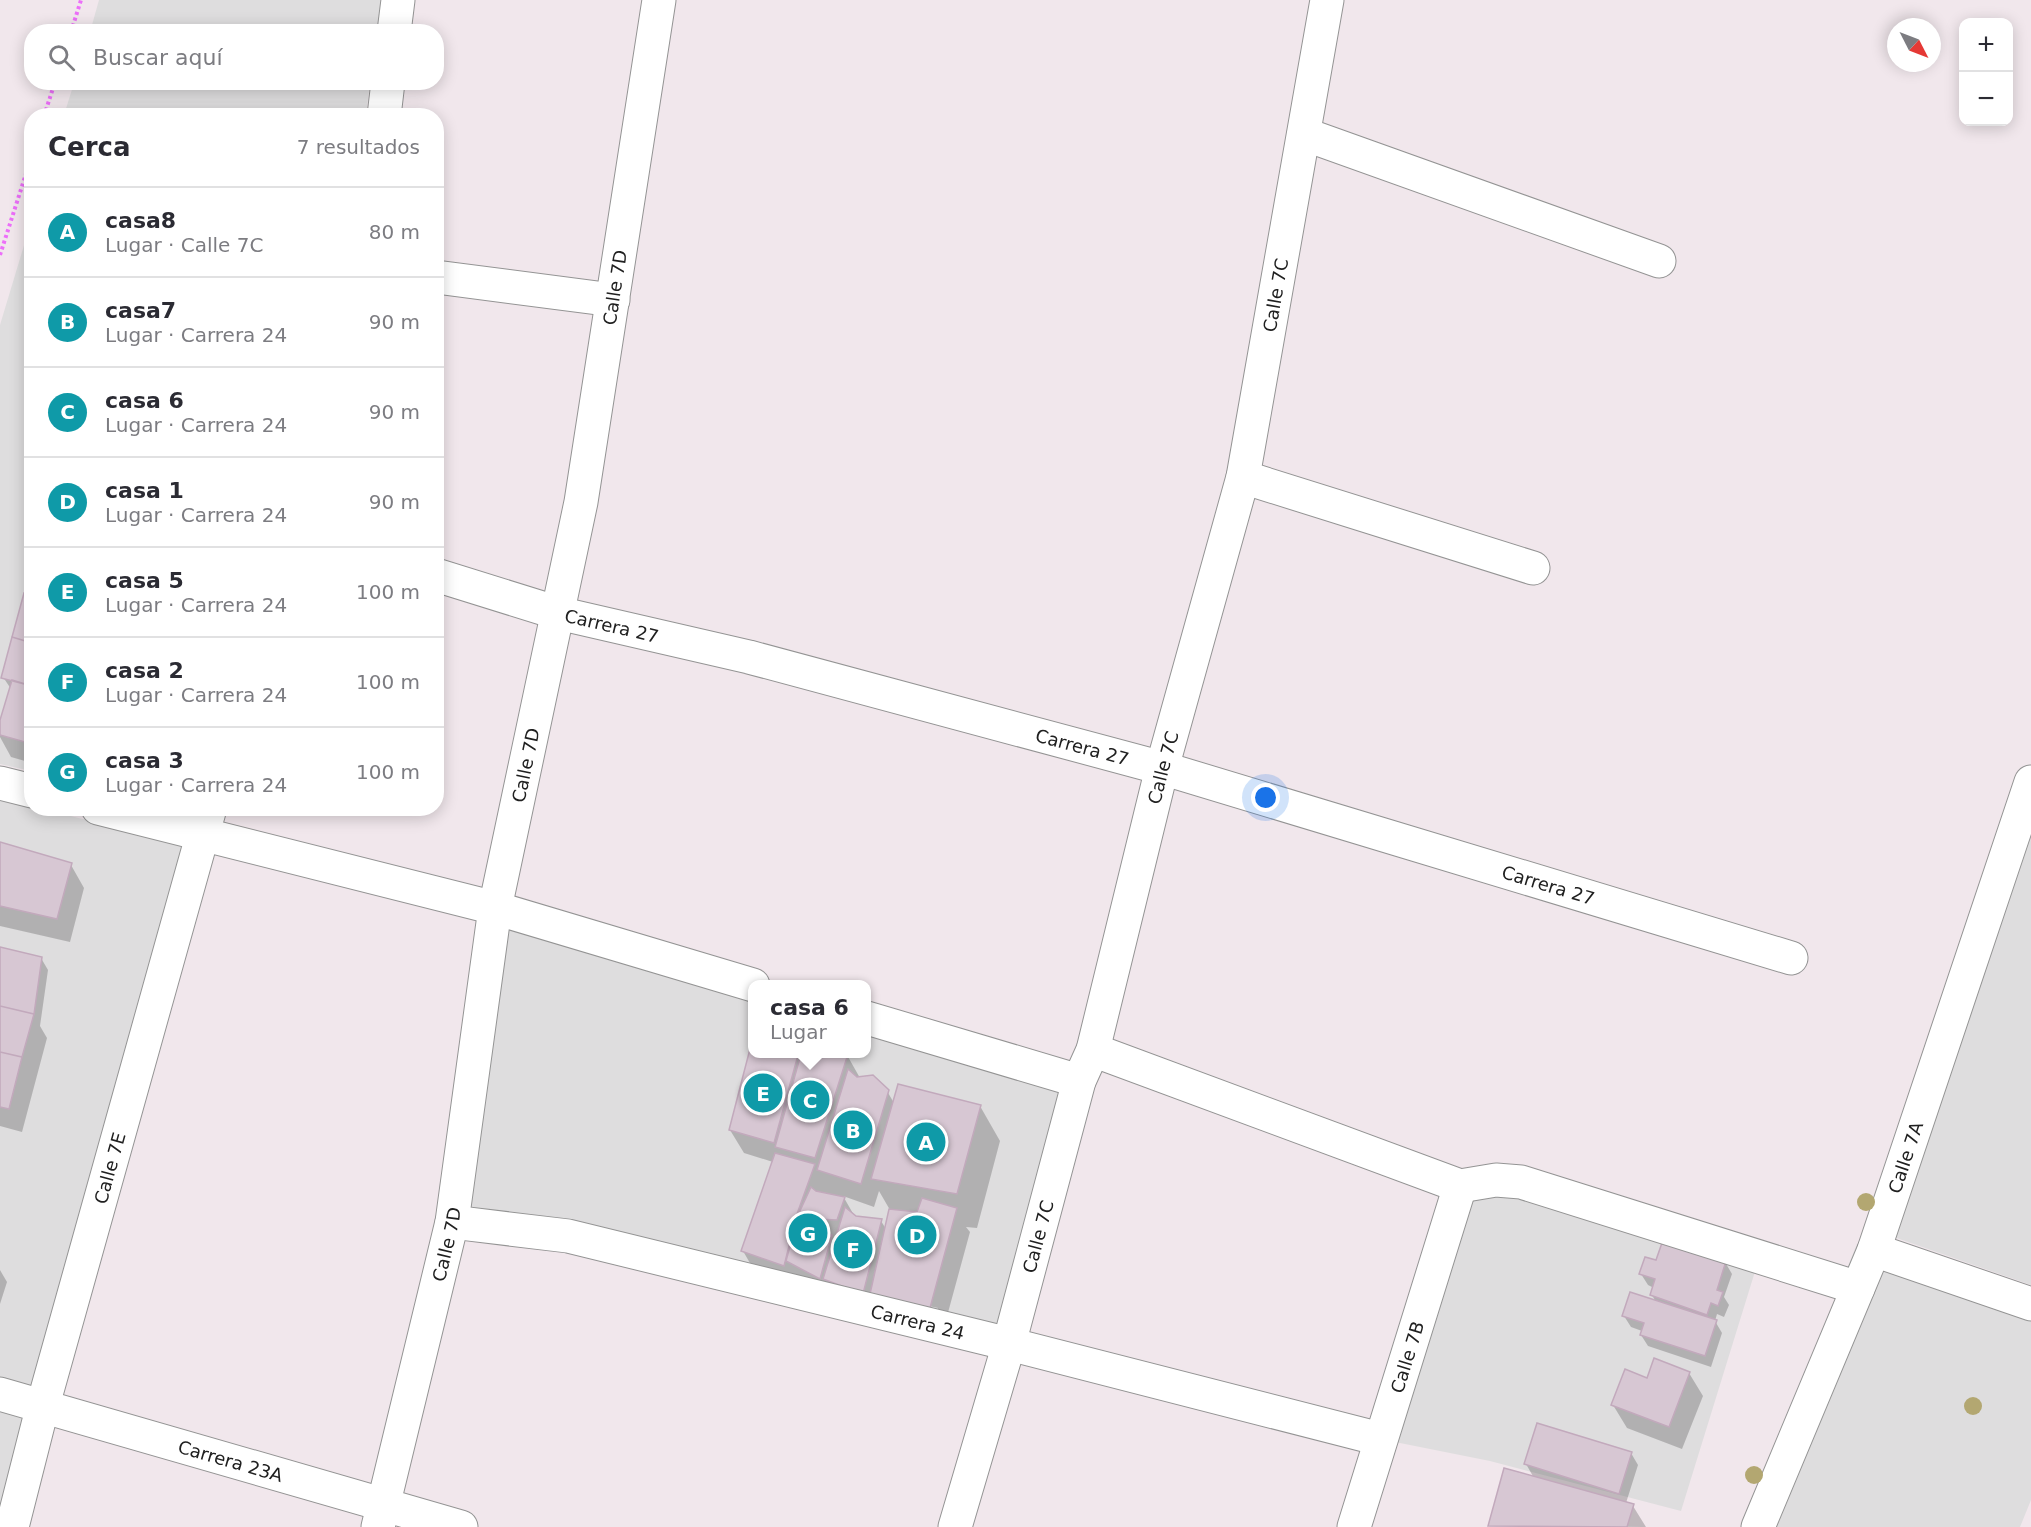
<!DOCTYPE html>
<html lang="es">
<head>
<meta charset="utf-8">
<style>
	:root { --surface:#fff; --page:#f7f7f7; --text:#2b2b33; --muted:#7c7c81; --line:#e1e1e2; --accent:#db2777 }
	body { margin:0; font-family:"DejaVu Sans",sans-serif; background:var(--page); color:var(--text) }
	.controls { position:absolute; right:18px; top:18px; display:grid; overflow:hidden; border-radius:12px; box-shadow:0 3px 15px #0003 }
	.controls button { width:54px; height:54px; display:grid; place-items:center; padding:0; border:0; border-bottom:2px solid var(--line); background:var(--surface); color:var(--text); font:30px sans-serif }
	.compass { position:absolute; left:1887px; top:18px; width:54px; height:54px; border-radius:50%; background:var(--surface); box-shadow:0 3px 15px #0003; rotate:132deg }
	.you { position:absolute; left:1266px; top:798px; width:21px; height:21px; margin:-15px; border:4px solid #fff; border-radius:50%; background:#1a73e8; box-shadow:0 0 0 9px #1a73e833 }
	.badge { display:grid; place-items:center; width:39px; height:39px; border-radius:50%; background:var(--accent); color:#fff; font-size:20px; font-weight:700 }
	.pin { position:absolute; translate:-50% -50%; border:3px solid #fff; box-shadow:0 2px 6px #0006 }
	.popup { position:absolute; left:748px; top:980px; width:123px; height:78px; box-sizing:border-box; display:grid; place-content:center; border-radius:12px; background:var(--surface); filter:drop-shadow(0 2px 4px #0005); font-size:20px; white-space:nowrap; color:var(--muted) }
	.popup b { font-size:22px; color:var(--text) }
	.popup::after { content:''; position:absolute; left:50%; top:100%; margin-left:-12px; border:12px solid transparent; border-top-color:var(--surface) }
	.list { margin:0; padding:0; list-style:none }
	h2 { display:flex; justify-content:space-between; align-items:center; height:78px; margin:0; padding:0 24px; font-size:26px }
	h2 small { font-size:20px; font-weight:400; color:var(--muted) }
	.list li { display:grid; grid-template-columns:39px 1fr auto; gap:18px; align-items:center; box-sizing:border-box; height:90px; padding:0 24px; border-top:2px solid var(--line) }
	.list b { display:block; font-size:22px; white-space:nowrap }
	.list p { margin:0; font-size:20px; white-space:nowrap; color:var(--muted) }
	.list em { font-size:20px; font-style:normal; color:var(--muted) }
	.icon { flex:none; width:33px; height:33px; fill:none; stroke:currentColor; stroke-width:2; stroke-linecap:round; stroke-linejoin:round }
	.map { position:relative; flex:none; width:2031px; height:1527px; overflow:hidden }
	.search { position:absolute; background:var(--surface); box-shadow:0 3px 15px #0003; left:24px; top:24px; width:420px; height:66px; display:flex; align-items:center; gap:15px; box-sizing:border-box; padding:0 21px; border-radius:24px; color:var(--muted); font-size:22px }
	.panel { position:absolute; background:var(--surface); box-shadow:0 3px 15px #0003; left:24px; top:108px; width:420px; height:708px; border-radius:24px }
	.map>svg:first-child { display:block }
	.residential { fill:#deddde }
	.shadow { fill:#0003; fill-rule:evenodd }
	.building { fill:#d7c7d3; stroke:#c2a9bc; stroke-width:1.5 }
	.lines { fill:none; stroke-linecap:round; stroke-linejoin:round }
	.minor-casing { stroke:#949494; stroke-width:35 }
	.path { stroke:#ec6ff9; stroke-width:4; stroke-dasharray:3 3; stroke-linecap:butt }
	.minor { stroke:#fff; stroke-width:33 }
	.tree { fill:#b3a771 }
	.labels { text-anchor:middle; dominant-baseline:central; stroke-width:4.5; stroke-linejoin:round; paint-order:stroke }
	.street-label { font-size:18px; fill:#202020; stroke:#fff }
</style>
</head>
<body>
<div class="map">
<svg width="2031" height="1527" viewBox="0 0 2031 1527">
	<rect width="100%" height="100%" fill="#f1e7ec"/>
	<path class="residential" d="M99,0H381L377,31L90,32Z
		M74,83V82L370,83L366,115H64Z
		M31,222V771L0,764V325Z
		M2031,797V1285L1868,1228Z
		M0,798L31,806L32,808L42,809L189,845L36,1392L0,1382Z
		M505,925L753,996V1054H867V1029L1075,1084L1000,1332L459,1215Z
		M1471,1184L1757,1265L1681,1511L1490,1461L1380,1439Z
		M1857,1244L2031,1321V1500L2020,1527H1742Z
		M0,1408L30,1416L0,1527Z"/>
	<path class="shadow" d="M32,597V763L11,757L0,737V725L11,689L3,677Z
		M0,844L71,865L84,888L70,942L0,926Z
		M0,949L41,958L48,970L40,1026L47,1038L22,1132L0,1126Z
		M752,1047L753,1054H784L797,1056L800,1061L802,1054L847,1055L860,1078L887,1091L894,1103L980,1106L1000,1141L977,1228L966,1227L970,1232L943,1331L769,1296L743,1251L773,1162L744,1153L730,1130ZM879,1191L890,1210L886,1229L881,1221L855,1217L843,1196L874,1207ZM887,1297L938,1308L937,1311Z
		M1657,1262H1725L1732,1274L1724,1297L1729,1305L1724,1317L1717,1314L1715,1321L1722,1333L1711,1367L1648,1346L1641,1335L1642,1331L1631,1327L1624,1316L1656,1302L1652,1295L1654,1288L1648,1285L1641,1274Z
		M0,1270L7,1282L0,1304Z
		M1689,1373L1703,1396L1682,1449L1627,1428L1613,1405L1648,1379Z
		M1631,1453L1638,1465L1626,1503L1633,1506L1646,1527L1489,1526L1534,1478L1526,1464Z"/>
	<path class="building" d="M24,593L32,596V643L12,637Z
		M12,637L32,643V686L1,678Z
		M12,680L32,686V744L0,735V720Z
		M0,842L72,863L57,919L0,906Z
		M0,947L42,957L34,1014L0,1006Z
		M0,1006L34,1014L22,1057L0,1052Z
		M751,1045L753,1054L798,1055L774,1143L729,1130Z
		M0,1052L22,1057L9,1109L0,1107Z
		M801,1054H848L815,1158L775,1147Z
		M848,1069L857,1077L873,1075L889,1090L861,1184L817,1170Z
		M898,1084L981,1105L957,1194L871,1179Z
		M775,1153L815,1164L797,1214L784,1266L741,1251Z
		M811,1187L816,1191L845,1197L837,1220L817,1219L812,1231L832,1235L820,1279L786,1261L799,1213Z
		M922,1198L957,1208L930,1308L870,1294L889,1209L917,1212Z
		M845,1207L856,1216L882,1219L863,1294L823,1279Z
		M1663,1240L1726,1261L1717,1290L1723,1292L1718,1306L1711,1303L1707,1315L1650,1295L1655,1279L1639,1274L1645,1257L1656,1260Z
		M1630,1292L1717,1320L1705,1356L1640,1335L1644,1323L1622,1316Z
		M1654,1358L1690,1372L1669,1427L1611,1405L1625,1369L1647,1378Z
		M1537,1423L1632,1452L1619,1494L1524,1464Z
		M1504,1468L1634,1504L1627,1527L1488,1526Z"/>
	<g class="lines">
		<defs>
			<g id="minor">
				<path d="M394,32L398,0"/>
				<path d="M384,116L388,82"/>
				<path d="M1304,134L1659,261"/>
				<path d="M436,277L613,300"/>
				<path d="M1243,477L1533,568"/>
				<path id="s1" d="M436,575L558,613L749,657L1162,768L1791,958"/>
				<path d="M0,783L32,791"/>
				<path d="M98,808L495,908L753,985"/>
				<path d="M867,1018L1079,1081"/>
				<path d="M1093,1050L1460,1186L1496,1180L1521,1182L1858,1288"/>
				<path id="s2" d="M452,1222L568,1236L1009,1344L1380,1439"/>
				<path d="M1874,1250L2031,1304"/>
				<path id="s3" d="M0,1394L461,1527"/>
				<path id="s4" d="M12,1527L43,1405L210,808"/>
				<path id="s5" d="M378,1527L452,1222L495,908L581,502L659,0"/>
				<path id="s6" d="M955,1527L1009,1344L1079,1081L1093,1050L1162,768L1243,477L1327,0"/>
				<path id="s7" d="M1354,1527L1460,1186"/>
				<path id="s8" d="M1758,1527L1874,1250L2031,782"/>
			</g>
		</defs>
		<use href="#minor" class="minor-casing"/>
		<path class="path" d="M71,32L81,0
			M44,116L55,82
			M0,255L32,155"/>
		<use href="#minor" class="minor"/>
	</g>
	<g class="tree">
		<circle cx="1866" cy="1202" r="9"/>
		<circle cx="1973" cy="1406" r="9"/>
		<circle cx="1754" cy="1475" r="9"/>
	</g>
	<g class="labels">
		<g class="street-label">
			<text stroke="none"><textPath href="#s5" startOffset="1263">Calle 7D</textPath></text>
			<text stroke="none"><textPath href="#s6" startOffset="1274">Calle 7C</textPath></text>
			<text stroke="none"><textPath href="#s1" startOffset="183">Carrera 27</textPath></text>
			<text stroke="none"><textPath href="#s1" startOffset="669">Carrera 27</textPath></text>
			<text stroke="none"><textPath href="#s5" startOffset="777">Calle 7D</textPath></text>
			<text stroke="none"><textPath href="#s6" startOffset="788">Calle 7C</textPath></text>
			<text stroke="none"><textPath href="#s1" startOffset="1155">Carrera 27</textPath></text>
			<text stroke="none"><textPath href="#s8" startOffset="398">Calle 7A</textPath></text>
			<text stroke="none"><textPath href="#s4" startOffset="372">Calle 7E</textPath></text>
			<text stroke="none"><textPath href="#s6" startOffset="302">Calle 7C</textPath></text>
			<text stroke="none"><textPath href="#s5" startOffset="291">Calle 7D</textPath></text>
			<text stroke="none"><textPath href="#s2" startOffset="477">Carrera 24</textPath></text>
			<text stroke="none"><textPath href="#s7" startOffset="178">Calle 7B</textPath></text>
			<text stroke="none"><textPath href="#s3" startOffset="240">Carrera 23A</textPath></text>
		</g>
	</g>
</svg>
<div class="controls">
<button>+</button>
<button>−</button>
</div>
<svg class="compass" viewBox="-18 -18 36 36"><path d="M0-13l5 13h-10z" fill="#e53935"/><path d="M0 13l5-13h-10z" fill="#7c7c81"/></svg>
<div class="you"></div>
<div class="pin badge" style="left:926px;top:1142px;background:#0f9aa8">A</div>
<div class="pin badge" style="left:853px;top:1130px;background:#0f9aa8">B</div>
<div class="pin badge" style="left:810px;top:1100px;background:#0f9aa8">C</div>
<div class="popup"><b>casa 6</b>Lugar</div>
<div class="pin badge" style="left:917px;top:1235px;background:#0f9aa8">D</div>
<div class="pin badge" style="left:763px;top:1093px;background:#0f9aa8">E</div>
<div class="pin badge" style="left:853px;top:1249px;background:#0f9aa8">F</div>
<div class="pin badge" style="left:808px;top:1233px;background:#0f9aa8">G</div>
<div class="search"><svg class="icon" aria-label="search" viewBox="0 0 24 24"><circle cx="10" cy="10" r="6"/><path d="M15 15l6 6"/></svg>Buscar aquí</div>
<section class="panel">
<h2>Cerca<small>7 resultados</small></h2>
<ul class="list">
<li><span class="badge" style="background:#0f9aa8">A</span><div><b>casa8</b><p>Lugar · Calle 7C</p></div><em>80 m</em></li>
<li><span class="badge" style="background:#0f9aa8">B</span><div><b>casa7</b><p>Lugar · Carrera 24</p></div><em>90 m</em></li>
<li><span class="badge" style="background:#0f9aa8">C</span><div><b>casa 6</b><p>Lugar · Carrera 24</p></div><em>90 m</em></li>
<li><span class="badge" style="background:#0f9aa8">D</span><div><b>casa 1</b><p>Lugar · Carrera 24</p></div><em>90 m</em></li>
<li><span class="badge" style="background:#0f9aa8">E</span><div><b>casa 5</b><p>Lugar · Carrera 24</p></div><em>100 m</em></li>
<li><span class="badge" style="background:#0f9aa8">F</span><div><b>casa 2</b><p>Lugar · Carrera 24</p></div><em>100 m</em></li>
<li><span class="badge" style="background:#0f9aa8">G</span><div><b>casa 3</b><p>Lugar · Carrera 24</p></div><em>100 m</em></li>
</ul>
</section>
</div>
</body>
</html>
